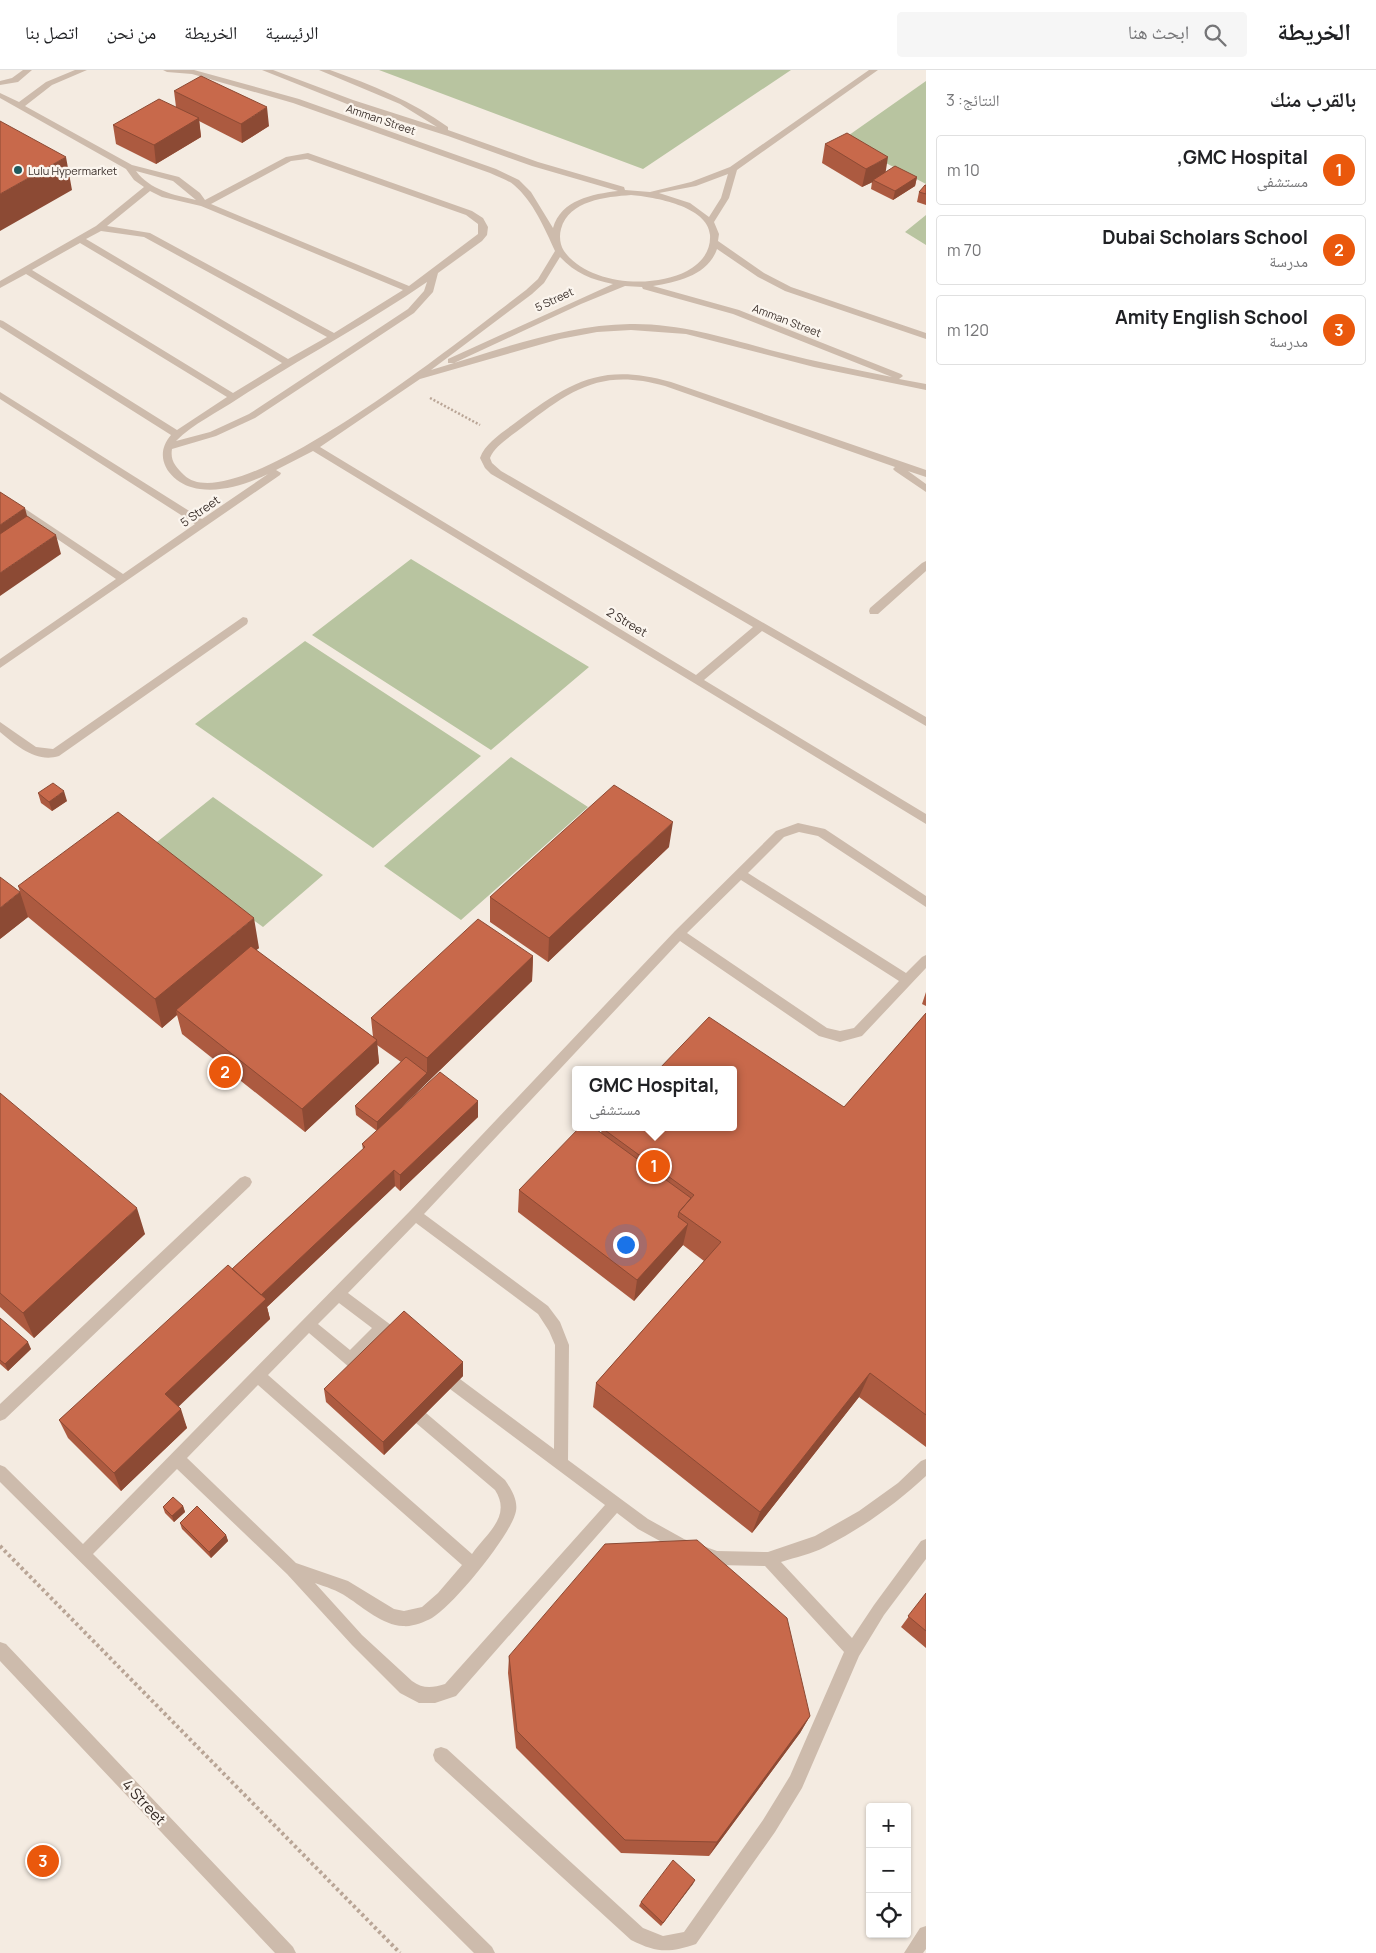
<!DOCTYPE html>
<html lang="ar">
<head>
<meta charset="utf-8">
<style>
	:root { --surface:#fff; --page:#f6f6f6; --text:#202124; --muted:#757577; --line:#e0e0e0; --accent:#ea580c }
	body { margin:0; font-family:Manrope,"Noto Naskh Arabic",sans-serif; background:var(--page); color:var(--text); direction:rtl }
	.controls { position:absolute; right:15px; bottom:15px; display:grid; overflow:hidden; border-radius:5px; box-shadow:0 1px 4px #0004 }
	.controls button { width:45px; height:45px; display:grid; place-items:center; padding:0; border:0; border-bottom:1px solid var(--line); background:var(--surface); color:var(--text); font:25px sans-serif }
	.you { position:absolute; left:625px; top:1174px; width:18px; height:18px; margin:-12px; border:4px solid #fff; border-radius:50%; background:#1a73e8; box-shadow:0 0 0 8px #1a73e833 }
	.badge { display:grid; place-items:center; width:32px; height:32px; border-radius:50%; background:var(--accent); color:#fff; font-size:16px; font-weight:700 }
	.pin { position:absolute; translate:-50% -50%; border:2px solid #fff; box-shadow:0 1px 5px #0006 }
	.popup { position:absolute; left:572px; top:996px; width:165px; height:65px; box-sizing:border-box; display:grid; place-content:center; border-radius:5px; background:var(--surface); filter:drop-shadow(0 1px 4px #0005); font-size:16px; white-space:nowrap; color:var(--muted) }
	.popup b { font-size:19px; color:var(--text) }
	.popup::after { content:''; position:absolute; left:50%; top:100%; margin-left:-10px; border:10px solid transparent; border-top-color:var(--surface) }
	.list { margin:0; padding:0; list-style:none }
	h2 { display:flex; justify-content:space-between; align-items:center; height:65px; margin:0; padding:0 20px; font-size:21px }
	h2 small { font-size:16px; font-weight:400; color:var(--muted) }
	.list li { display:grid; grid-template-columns:32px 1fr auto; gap:15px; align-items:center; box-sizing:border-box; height:70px; margin:0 10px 10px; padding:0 10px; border:1px solid var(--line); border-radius:5px }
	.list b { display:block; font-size:19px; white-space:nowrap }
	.list p { margin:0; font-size:16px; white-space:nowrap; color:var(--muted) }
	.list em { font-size:16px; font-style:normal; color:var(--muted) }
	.icon { flex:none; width:28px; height:28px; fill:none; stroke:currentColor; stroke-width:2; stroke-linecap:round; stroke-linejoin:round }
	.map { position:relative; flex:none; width:926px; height:1883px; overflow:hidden; direction:ltr }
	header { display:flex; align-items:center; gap:30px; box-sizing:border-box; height:70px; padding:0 25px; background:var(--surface); border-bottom:1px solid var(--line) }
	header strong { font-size:24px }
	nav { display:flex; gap:28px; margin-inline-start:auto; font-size:18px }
	.search { width:350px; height:45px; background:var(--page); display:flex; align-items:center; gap:12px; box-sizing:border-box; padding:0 18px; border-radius:5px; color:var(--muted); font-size:19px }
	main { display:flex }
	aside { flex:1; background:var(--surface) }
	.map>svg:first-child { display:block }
	.green { fill:#b8c4a0 }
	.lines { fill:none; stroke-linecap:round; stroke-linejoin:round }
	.path-far1 { stroke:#b9a596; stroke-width:2.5; stroke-dasharray:2 2; stroke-linecap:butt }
	.path { stroke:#b9a596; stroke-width:4; stroke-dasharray:3 3; stroke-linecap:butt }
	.minor { fill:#cdbbac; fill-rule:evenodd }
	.wall { fill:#ac5a40 }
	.shaded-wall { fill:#8c4a34 }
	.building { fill:#c8694b; stroke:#8c4a34 }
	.poi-dot { fill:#1f5a5e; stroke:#fbf5ee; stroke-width:2 }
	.labels { text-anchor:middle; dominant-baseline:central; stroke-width:4.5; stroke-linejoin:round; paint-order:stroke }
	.far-street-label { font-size:11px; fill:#3b302b; stroke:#fbf5ee }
	.far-poi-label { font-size:11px; fill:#3b302b; stroke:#fbf5ee; text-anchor:start }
	.street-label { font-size:12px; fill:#3b302b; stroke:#fbf5ee }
	.near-street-label { font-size:15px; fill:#3b302b; stroke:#fbf5ee }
</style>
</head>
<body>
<header>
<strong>الخريطة</strong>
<div class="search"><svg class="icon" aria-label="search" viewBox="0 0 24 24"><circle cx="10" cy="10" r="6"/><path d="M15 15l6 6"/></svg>ابحث هنا</div>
<nav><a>الرئيسية</a><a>الخريطة</a><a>من نحن</a><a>اتصل بنا</a></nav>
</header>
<main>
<aside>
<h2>بالقرب منك<small>النتائج: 3</small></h2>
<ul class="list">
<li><span class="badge">1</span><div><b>GMC Hospital,</b><p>مستشفى</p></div><em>10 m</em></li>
<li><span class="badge">2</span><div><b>Dubai Scholars School</b><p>مدرسة</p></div><em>70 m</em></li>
<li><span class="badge">3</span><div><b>Amity English School</b><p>مدرسة</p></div><em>120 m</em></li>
</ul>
</aside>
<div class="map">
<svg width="926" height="1883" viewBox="0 0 926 1883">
	<rect width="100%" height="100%" fill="#f4ebe1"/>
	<path class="green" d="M379,0H791L643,99Z
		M926,11V114L842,70Z
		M926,145V175L905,162Z
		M411,489L589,597L491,680L312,565Z
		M305,571L481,686L373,778L195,654Z
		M511,687L588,737L461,850L384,796Z
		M213,727L323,805L263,857L152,776Z"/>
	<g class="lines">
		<path class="path-far1" d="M430,328L480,355"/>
		<path class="path" d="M0,1476L400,1883"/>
		<path class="minor" d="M23,0H32L18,12L0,15V11L12,8Z
			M75,0H87L52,15L25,36L132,95L179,107L200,123L205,130L286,87L308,83L472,141L483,148L488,157L487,165L482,171L438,203L433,222L414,243L255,348L216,366L172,379C170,391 176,397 184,405C235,455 479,255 526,220L538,209L555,181C545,159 533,131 514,115C508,110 498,107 490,103L293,33L192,4L167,2L163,0H194L299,29L496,99L519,110L531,122L553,158C561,130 592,124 618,121L532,96L448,66L347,34L262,0H273L353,30L437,57L400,34L319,0H330C372,15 412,31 448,57V60L538,92L624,117L625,120L650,122L691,112L730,97L869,0H878L737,100L729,128L714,152L719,164L718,171L764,203L791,217L926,263V269L785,221L758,207L717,179C708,205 678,212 653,216L739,240L901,304L903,306L899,309L926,314V320L814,297L686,264L631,260L597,262L560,269L420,309L320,377L696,605L753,557L491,404L485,398L480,388C485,373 503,362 515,353C570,312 601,292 671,312L926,400V407L908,401L926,414V422L895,401L893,399L895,397L665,316C602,298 572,319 524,356C513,365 495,375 490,388L492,393L501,401L926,647V656L762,561L704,610L926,744V754L313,381L276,400L281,403L280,405L0,598V589L116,509L0,430V422L123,504L195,454L0,329V322L202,449L268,404C247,414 223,422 200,419C173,416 150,389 171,365L0,257V250L3,251L177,360L227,327L26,204L0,218V211L96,156L144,117L134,110L126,99L0,28V23L19,32L46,12ZM307,89L466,145L478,154V164L409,216L211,134L291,91ZM136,101L173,111L196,130C174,125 150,120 136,101ZM728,104L721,128L709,147L690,133L659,123L696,116ZM150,121L162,127L201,136L403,220L334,263L150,163L107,156ZM631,125C654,127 708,136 710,165C711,182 701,193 687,201C653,219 588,215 564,181C560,175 559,166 561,159C569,130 606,127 631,125ZM101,161L144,167L327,267L288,289L86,169ZM80,173L282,293L233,323L32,200ZM560,187C575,203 592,210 613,214L448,289V293H454L581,234L625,216L642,217L643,219L733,244L892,307C854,299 816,292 778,282C729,269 681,253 630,254C562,255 496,281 431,300L532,224L544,213ZM427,212L424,221L408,239L249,344L210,362L176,371C193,354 218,342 239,328C301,288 366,254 427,212Z
			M926,491V501L878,544H870L869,541L870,538L922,493Z
			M243,547L247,548L248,551L247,554L59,686C36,693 17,676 0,662V652L36,677L53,679Z
			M798,753L825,759L926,826V837L818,766L799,762L784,767L748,803L906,903L922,887L926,885V898L862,966L840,972L819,966L680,871L424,1144L548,1236L560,1252L569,1275L568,1390L648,1449L684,1469L717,1481L768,1482L815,1466L859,1441L898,1413L921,1391L926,1389V1406C896,1434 862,1458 825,1477C812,1484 796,1487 781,1492L852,1568L874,1535L921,1471L926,1469V1489L884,1545L859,1586L802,1718L775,1762L696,1874C669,1883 657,1883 631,1870L435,1691L433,1685L435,1679L441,1677L447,1679L643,1858L663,1866L684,1862L763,1750L790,1706L844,1582L765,1496L717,1495L680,1482L638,1459L617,1443L456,1626L435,1633H419L400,1623L352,1575L287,1504L177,1399L93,1484L492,1877L495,1883H474L0,1412V1395L5,1397L83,1474L410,1141L675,861L776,761ZM741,810L899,911L854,958L840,961L827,958L687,863ZM416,1153L538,1244L549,1261L555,1275L554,1379L460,1309L455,1307L450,1309L448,1314L450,1319L605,1435L445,1614C432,1618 423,1619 412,1611L362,1565L315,1513C326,1517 337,1520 347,1527C364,1538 382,1555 403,1556C413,1557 424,1552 432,1548C453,1536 512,1464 516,1441C518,1430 511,1419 505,1410L426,1343L421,1341L416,1343L414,1348L416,1353L495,1420C512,1446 487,1463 472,1484L268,1305L309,1263L356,1303L361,1305L366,1303L368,1298L360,1288L383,1266L394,1272L399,1271L401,1266L399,1261L348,1223ZM339,1233L372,1258L350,1280L318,1254ZM258,1315L462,1495L438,1523L422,1537L404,1541L394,1539L348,1511L296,1493L187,1388Z
			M245,1106L250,1108L252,1112L250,1116L5,1349L0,1351V1334L240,1108Z
			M0,1572L6,1574L293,1877L296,1883H275L0,1591Z
			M926,1856V1879L923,1883H904L920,1858Z"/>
	</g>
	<path class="wall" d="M174,21L269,56L242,73L199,51L201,67L156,94L116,74L113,55L176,37Z
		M825,74L886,102L917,107L915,116L893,130L871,119L872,112L862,117L822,93Z
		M926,115V135L917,132L919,122Z
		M38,723L67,731L52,741L41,733Z
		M669,777L548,892L490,852V827Z
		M18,816L259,878L256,880L373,967L371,948L533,886L532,911L380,1058L478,1031V1047L400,1121L395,1116L267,1237L270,1249L178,1336L187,1358L121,1421L68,1368L59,1350L232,1199L363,1079L362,1074L377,1061L356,1045L355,1036L401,992L377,975L379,993L305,1062L182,964L177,945L162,958L28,847L0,869L20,822Z
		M926,922V936L922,934Z
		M926,943V1377L859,1327L752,1463L593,1337L596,1313L704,1191L683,1175L634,1231L518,1142L519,1120L601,1063L602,1058L844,1037Z
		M0,1023L145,1164L34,1268L0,1237Z
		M0,1248L31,1279L8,1301L0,1294Z
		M463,1306L384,1385L326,1332L324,1319Z
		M183,1436L185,1442L174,1452L165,1443L163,1437Z
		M180,1453L226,1465L228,1471L211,1488L182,1459Z
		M926,1523V1578L901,1557Z
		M509,1586L810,1646L800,1663L709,1786L621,1783L516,1678L508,1603Z
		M695,1810L661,1856L639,1836L641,1832Z"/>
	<path class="shaded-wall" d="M267,37L269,56L242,73L241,54Z
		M199,48L201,67L156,94L154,75Z
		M66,87L72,120L0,161V124Z
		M888,87L885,106L873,110V112L862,117L866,99Z
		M917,107L915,116L893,130L895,121Z
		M25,438L32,465L0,486V455Z
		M56,465L61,484L0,526V503Z
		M64,721L67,731L52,741L49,732Z
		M673,752L669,777L548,892L549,868Z
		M20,822L28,847L0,869V838Z
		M254,848L259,878L180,943L176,940L177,945L162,958L155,929Z
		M533,886L532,911L377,1061V1052L427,1003V988Z
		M377,970L379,993L305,1062L302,1039Z
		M478,1031V1047L400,1121V1105Z
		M394,1100L395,1116L267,1237L270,1249L172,1343L165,1324L259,1227Z
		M137,1138L145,1164L34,1268L23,1243Z
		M688,1154L683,1175L634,1231L637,1210Z
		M28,1272L31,1279L8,1301L5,1294Z
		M463,1292V1306L384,1385L383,1372Z
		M870,1303L859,1327L752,1463L760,1442Z
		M181,1339L187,1358L121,1421L114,1403Z
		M183,1436L185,1442L174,1452L172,1446Z
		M226,1465L228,1471L211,1488L209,1482Z
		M810,1646L800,1663L709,1786L717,1772Z
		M695,1810L693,1814L661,1856L663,1853Z"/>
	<path class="building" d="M201,6L267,37L241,54L174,21Z
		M159,29L199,48L154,75L113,55Z
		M0,51L66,87L0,124Z
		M847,63L888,87L866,99L825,74Z
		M895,96L917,107L895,121L873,110Z
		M925,115H926V124L919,122Z
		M0,422L25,438L0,455Z
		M27,446L56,465L0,503V464Z
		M53,713L64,721L49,732L38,723Z
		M614,715L673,752L549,868L490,827Z
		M118,742L254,848L155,929L18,816Z
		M0,807L20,822L0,838Z
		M478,849L533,886L427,988L371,948Z
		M251,876L377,970L302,1039L176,940Z
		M926,943V1345L870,1303L760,1442L596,1313L721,1172L679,1142L694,1125L602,1058L603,1057H733V1000H658L709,947L844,1037Z
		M406,987L427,1003L377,1052L355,1036Z
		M440,1002L478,1031L400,1105L394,1100L261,1225L232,1199L365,1077L362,1074Z
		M0,1023L137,1138L23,1243L0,1223Z
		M580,1057H593L691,1128L679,1142L678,1147L688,1154L637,1210L519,1120Z
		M228,1195L266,1229L165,1324L181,1339L114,1403L59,1350Z
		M404,1241L463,1292L383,1372L324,1319Z
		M0,1248L28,1272L5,1294L0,1290Z
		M173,1427L183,1436L172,1446L163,1437Z
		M197,1436L226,1465L209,1482L180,1453Z
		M697,1470L787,1548L810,1646L717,1772L625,1770L517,1661L509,1586L605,1474Z
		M926,1523V1561L908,1546Z
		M673,1790L695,1810L663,1853L641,1832Z"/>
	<circle class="poi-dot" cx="18" cy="100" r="5"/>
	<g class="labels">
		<g class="far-street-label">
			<text transform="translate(381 49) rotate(19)">Amman Street</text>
			<text transform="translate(554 229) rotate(-25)">5 Street</text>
			<text transform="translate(787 250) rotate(21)">Amman Street</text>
		</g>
		<g class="far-poi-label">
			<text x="28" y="100">Lulu Hypermarket</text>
		</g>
		<g class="street-label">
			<text transform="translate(200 441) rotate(-35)">5 Street</text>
			<text transform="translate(627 552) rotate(31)">2 Street</text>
		</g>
		<g class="near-street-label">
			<text transform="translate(144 1732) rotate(47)">4 Street</text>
		</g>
	</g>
</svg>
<div class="controls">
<button>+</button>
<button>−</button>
<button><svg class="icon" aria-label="locate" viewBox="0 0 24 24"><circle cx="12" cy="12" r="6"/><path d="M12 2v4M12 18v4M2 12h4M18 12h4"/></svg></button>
</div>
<div class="you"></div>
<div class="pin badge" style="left:654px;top:1096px">1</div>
<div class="popup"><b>GMC Hospital,</b>مستشفى</div>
<div class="pin badge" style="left:225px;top:1002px">2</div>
<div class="pin badge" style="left:43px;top:1791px">3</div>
</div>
</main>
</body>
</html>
